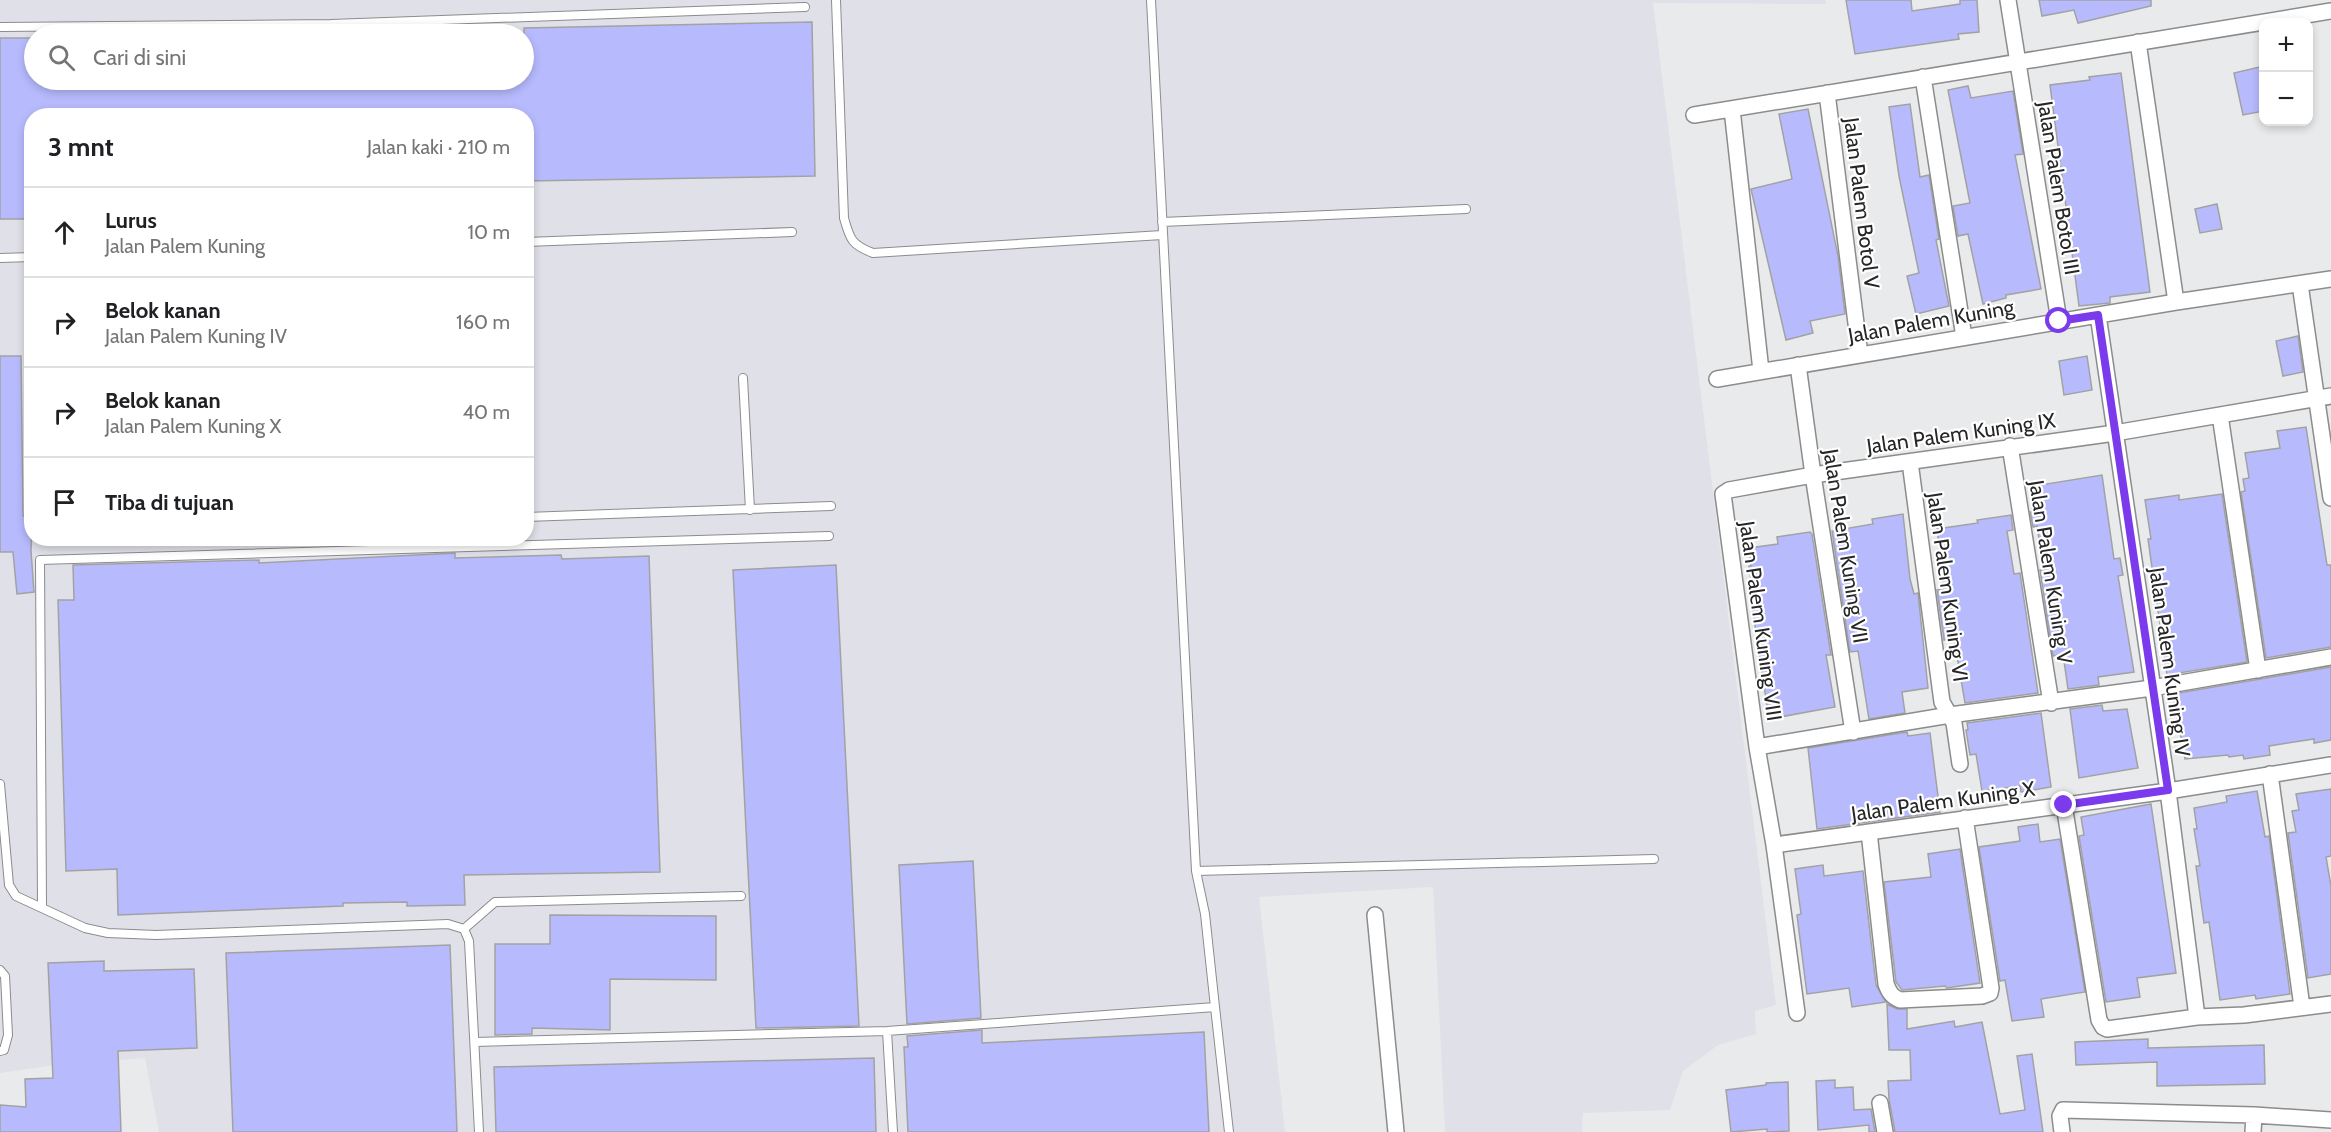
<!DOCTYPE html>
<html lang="id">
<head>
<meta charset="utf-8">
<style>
	:root { --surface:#fff; --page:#f2f2f2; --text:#202124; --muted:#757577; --line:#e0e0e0 }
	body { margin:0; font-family:Cabin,sans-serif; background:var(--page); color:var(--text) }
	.controls { position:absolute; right:18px; top:18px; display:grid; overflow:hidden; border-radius:12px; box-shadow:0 3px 9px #0003 }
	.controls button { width:54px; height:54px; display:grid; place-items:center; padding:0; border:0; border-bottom:2px solid var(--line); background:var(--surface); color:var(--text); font:30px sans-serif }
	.stop { position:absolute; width:18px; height:18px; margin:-14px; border:4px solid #7c3aed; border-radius:50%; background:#fff }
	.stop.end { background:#7c3aed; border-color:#fff; box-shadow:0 2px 6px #0008 }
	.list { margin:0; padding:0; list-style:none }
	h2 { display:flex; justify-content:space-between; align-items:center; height:78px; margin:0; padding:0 24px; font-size:26px }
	h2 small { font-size:20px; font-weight:400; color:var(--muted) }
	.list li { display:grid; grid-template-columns:39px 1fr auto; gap:18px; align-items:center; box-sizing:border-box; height:90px; padding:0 24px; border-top:2px solid var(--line) }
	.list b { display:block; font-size:22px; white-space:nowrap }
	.list p { margin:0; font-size:20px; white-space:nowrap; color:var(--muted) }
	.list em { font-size:20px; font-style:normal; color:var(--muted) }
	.icon { flex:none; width:33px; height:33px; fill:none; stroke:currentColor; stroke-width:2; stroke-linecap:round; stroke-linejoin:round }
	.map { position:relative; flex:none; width:2331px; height:1132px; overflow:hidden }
	.search { position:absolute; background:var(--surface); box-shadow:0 3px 9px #0003; left:24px; top:24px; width:510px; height:66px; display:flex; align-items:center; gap:15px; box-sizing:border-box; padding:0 21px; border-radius:33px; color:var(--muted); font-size:22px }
	.panel { position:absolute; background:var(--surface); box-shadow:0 3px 9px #0003; left:24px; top:108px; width:510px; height:438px; border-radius:24px }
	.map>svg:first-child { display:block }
	.built { fill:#e0e0e9; fill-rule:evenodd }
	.building { fill:#b7bbfe; stroke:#a2a2a3; stroke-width:1.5 }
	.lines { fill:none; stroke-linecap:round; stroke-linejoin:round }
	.lane-casing { stroke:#8c8c8d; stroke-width:10 }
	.street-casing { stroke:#8c8c8d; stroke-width:18 }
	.lane { stroke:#fff; stroke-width:8 }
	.street { stroke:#fff; stroke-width:15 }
	.route { stroke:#7c3aed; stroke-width:8 }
	.labels { text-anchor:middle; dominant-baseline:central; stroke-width:4.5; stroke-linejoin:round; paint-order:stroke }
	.street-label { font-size:21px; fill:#262627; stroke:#fff }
</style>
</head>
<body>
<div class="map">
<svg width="2331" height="1132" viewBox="0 0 2331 1132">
	<rect width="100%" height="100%" fill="#e9eaeb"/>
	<path class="built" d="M0,0H1825L1826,4L1653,3L1776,1005L1755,1011L1756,1034L1718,1045L1683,1071L1670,1110L1583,1113L1582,1132H1445L1433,887L1259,897L1285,1132H159L145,1058L55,1065L0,1073ZM34,34H524V80H34ZM32,116H526V538H32Z"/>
	<path class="building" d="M1846,0H1911L1912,11L1960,4V0H1977L1979,32L1958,34L1959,39L1855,54Z
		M2039,0H2151V6L2078,23L2074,10L2042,16Z
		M812,22L815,176L526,181V116H32V219H0V38H34V80H524V28Z
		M2264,66V111L2243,115L2234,73Z
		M2121,73L2150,292L2110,297V303L2079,306L2050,85L2090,80L2089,77Z
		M1968,86L1971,98L2013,91L2023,154L2015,155L2041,289L2006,295V298L1983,304L1968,234L1958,236L1953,206L1970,203L1948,90Z
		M1910,104L1920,177L1929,175L1939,239L1936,240L1949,306L1916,314L1907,276L1919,273L1899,176L1889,107Z
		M1808,109L1838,256L1845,314L1810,321L1813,333L1786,340L1751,189L1792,179L1779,114Z
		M2217,204L2222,229L2200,233L2195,209Z
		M2298,336L2303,372L2283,376L2276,341Z
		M0,356H21L23,516L32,515L31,551L34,592L17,594L13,552H0Z
		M2087,356L2092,390L2064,395L2059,361Z
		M2306,427L2327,565H2331V647L2266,658L2241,492L2245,491L2243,479L2249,478L2245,453L2280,448L2277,431Z
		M2102,475L2114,559L2120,558L2123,575L2118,576L2134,672L2098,677L2099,685L2068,689L2063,654L2053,656L2040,570H2044L2037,526L2033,527L2030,512H2032V507H2037L2034,486Z
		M2222,494L2247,662L2167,675L2148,539H2151L2145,500L2179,495V500Z
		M1903,514L1910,579L1914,594L1918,593L1928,688L1902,692L1905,713L1869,719L1858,651L1850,652L1832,531L1873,524L1872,519Z
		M2011,515L2013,530L2007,531L2014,574L2020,573L2038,693L1965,703L1954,638L1944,640L1937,590L1944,589L1937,529L1978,523L1977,520Z
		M1810,532L1812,534L1831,655H1826L1835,707L1769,719L1750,592L1749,581L1751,580L1749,566H1751L1749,548L1778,544L1777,537Z
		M455,553V558L561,555L562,559L649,556L660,872L464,875L465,905L407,906V902L343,903V906L118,915L117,869L66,871L58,600H74L73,565L259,560V563Z
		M836,565L859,1026L756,1028L733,570Z
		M2331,667V740L2314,743V739L2269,746L2270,755L2244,759L2243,755L2229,757L2228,755L2185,759L2173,694Z
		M2102,705L2103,711L2127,709L2138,768L2079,778L2070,709Z
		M2041,713L2051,787L2021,792L2020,786L1982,791L1976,754L1970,755L1966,730H1968L1967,723Z
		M1907,732L1908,736L1930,733L1940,812L1817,829L1808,748Z
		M2331,789V856L2326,857L2331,886V974L2308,978L2288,833L2296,832L2292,811L2299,810L2296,794Z
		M2257,791L2265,837L2269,836L2290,994L2256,999L2255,995L2220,1000L2209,922L2204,923L2196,866H2200L2194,829H2197L2194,808L2227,802L2226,796Z
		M2151,804L2176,973L2137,978L2140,997L2106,1002L2079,836L2084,835L2081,817Z
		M2038,824L2040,842L2060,839L2085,992L2041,999L2044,1017L2012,1021L2005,980L2000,981L1979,847L2020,841L2018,827Z
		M1960,849L1980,983L1947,988L1945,986L1902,990L1896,982L1884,882L1931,877L1928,854Z
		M973,861L981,1018L907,1024L899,865Z
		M1823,865L1824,876L1863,871L1876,985L1886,1002L1852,1007L1849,988L1807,994L1797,915L1801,914L1795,869Z
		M550,915L716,916V980L610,979V1030L532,1028V1034L495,1035V944H550Z
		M450,945L457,1132H233L226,953Z
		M104,961V971L194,969L197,1048L118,1051L121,1132H0V1105L26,1107L25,1079L53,1078L48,963Z
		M1887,1004L1897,1009H1907V1029L1954,1021L1955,1027L1982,1022L2000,1114L2025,1110L2017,1056L2032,1054L2043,1132H1895L1889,1099L1888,1081L1911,1080L1910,1050H1889Z
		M982,1030V1043L1204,1032L1209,1132H908L904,1047H908L907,1036Z
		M2148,1039V1048L2264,1045L2265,1084L2157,1086V1062L2076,1065L2075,1042Z
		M874,1058L876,1132H496L494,1067Z
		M1835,1080V1088L1853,1087L1854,1110L1871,1109L1875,1132H1869V1125L1818,1130L1816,1081Z
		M1788,1082L1789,1131L1767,1132V1129L1731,1132L1726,1090L1766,1085V1083Z"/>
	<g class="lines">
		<defs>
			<path id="lane" d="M836,0L844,218C850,240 852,245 873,253L1162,235
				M1151,0L1196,871L1654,859
				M0,27L331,24L805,7
				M1162,222L1466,209
				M526,242L792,232
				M0,258L32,257
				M743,378L750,510
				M526,517L831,506
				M0,784L9,885L16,896L85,928L108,933L156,935L448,924L464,929L469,941L479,1132
				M42,906L40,560L829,536
				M464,929L495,902L741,896
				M0,970L5,976L8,1035L4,1050L0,1051
				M1215,1007L1229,1132
				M887,1031L893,1132
				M475,1042L887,1031L1215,1007L1205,914L1196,871"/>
			<path id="street" d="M2008,0L2059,321
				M2138,42L2176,302
				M1923,77L1964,337
				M1827,93L1860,355
				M1732,109L1761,371
				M1694,115L2331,11
				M2300,284L2331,498
				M2098,315L2168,791L2197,1017
				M1798,365L1813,475L1853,732
				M1717,379L2176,302L2331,279
				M2220,415L2258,670
				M2010,446L2051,703
				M1910,462L1942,702L1954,723L1960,764
				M1757,747L1950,715L2152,688L2331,657
				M2270,774L2302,1007
				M2064,805L2099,1020L2103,1027L2107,1029L2197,1017L2244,1015L2331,1004
				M1869,832L1886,984C1889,992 1892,997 1900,1000L1982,996L1990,993L1991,988L1965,818
				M1774,845L2168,791L2331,765
				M1375,915L1396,1132
				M1797,1013L1774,845L1757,747L1723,494L1729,490L1813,475L2115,433L2331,396
				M1880,1103L1885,1132
				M2062,1132L2060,1116L2063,1110L2254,1115L2331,1120
				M2253,1132L2254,1115"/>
		</defs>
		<use href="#lane" class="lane-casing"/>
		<use href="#street" class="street-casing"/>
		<use href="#lane" class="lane"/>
		<use href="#street" class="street"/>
	</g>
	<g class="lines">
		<path class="route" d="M2059,321L2098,315L2168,790L2064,805"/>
	</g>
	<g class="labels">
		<g class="street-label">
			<text transform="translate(2059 188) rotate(81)">Jalan Palem Botol III</text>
			<text transform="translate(1862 203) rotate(83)">Jalan Palem Botol V</text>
			<text transform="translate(1931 321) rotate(-10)">Jalan Palem Kuning</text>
			<text transform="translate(1961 433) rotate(-8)">Jalan Palem Kuning IX</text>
			<text transform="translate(1846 546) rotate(81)">Jalan Palem Kuning VII</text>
			<text transform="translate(2051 572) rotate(81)">Jalan Palem Kuning V</text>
			<text transform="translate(1948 587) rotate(82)">Jalan Palem Kuning VI</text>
			<text transform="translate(1761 621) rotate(82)">Jalan Palem Kuning VIII</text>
			<text transform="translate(2170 662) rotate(82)">Jalan Palem Kuning IV</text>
			<text transform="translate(1943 801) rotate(-8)">Jalan Palem Kuning X</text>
		</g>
	</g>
</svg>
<div class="controls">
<button>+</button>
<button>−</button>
</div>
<div class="stop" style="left:2059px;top:321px"></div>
<div class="stop end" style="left:2064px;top:805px"></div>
<div class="search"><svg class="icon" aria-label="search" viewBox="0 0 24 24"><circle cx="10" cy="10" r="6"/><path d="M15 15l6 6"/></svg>Cari di sini</div>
<section class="panel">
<h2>3 mnt<small>Jalan kaki · 210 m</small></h2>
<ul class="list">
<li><svg class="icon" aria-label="ahead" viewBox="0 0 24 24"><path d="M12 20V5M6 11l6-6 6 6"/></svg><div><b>Lurus</b><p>Jalan Palem Kuning</p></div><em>10 m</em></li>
<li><svg class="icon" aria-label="right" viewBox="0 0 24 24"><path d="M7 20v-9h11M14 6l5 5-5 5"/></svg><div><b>Belok kanan</b><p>Jalan Palem Kuning IV</p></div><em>160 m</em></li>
<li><svg class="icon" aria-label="right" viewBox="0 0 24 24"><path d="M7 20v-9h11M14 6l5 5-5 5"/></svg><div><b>Belok kanan</b><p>Jalan Palem Kuning X</p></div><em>40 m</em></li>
<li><svg class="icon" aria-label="arrive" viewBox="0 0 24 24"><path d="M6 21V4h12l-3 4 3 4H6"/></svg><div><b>Tiba di tujuan</b></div></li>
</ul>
</section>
</div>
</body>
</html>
